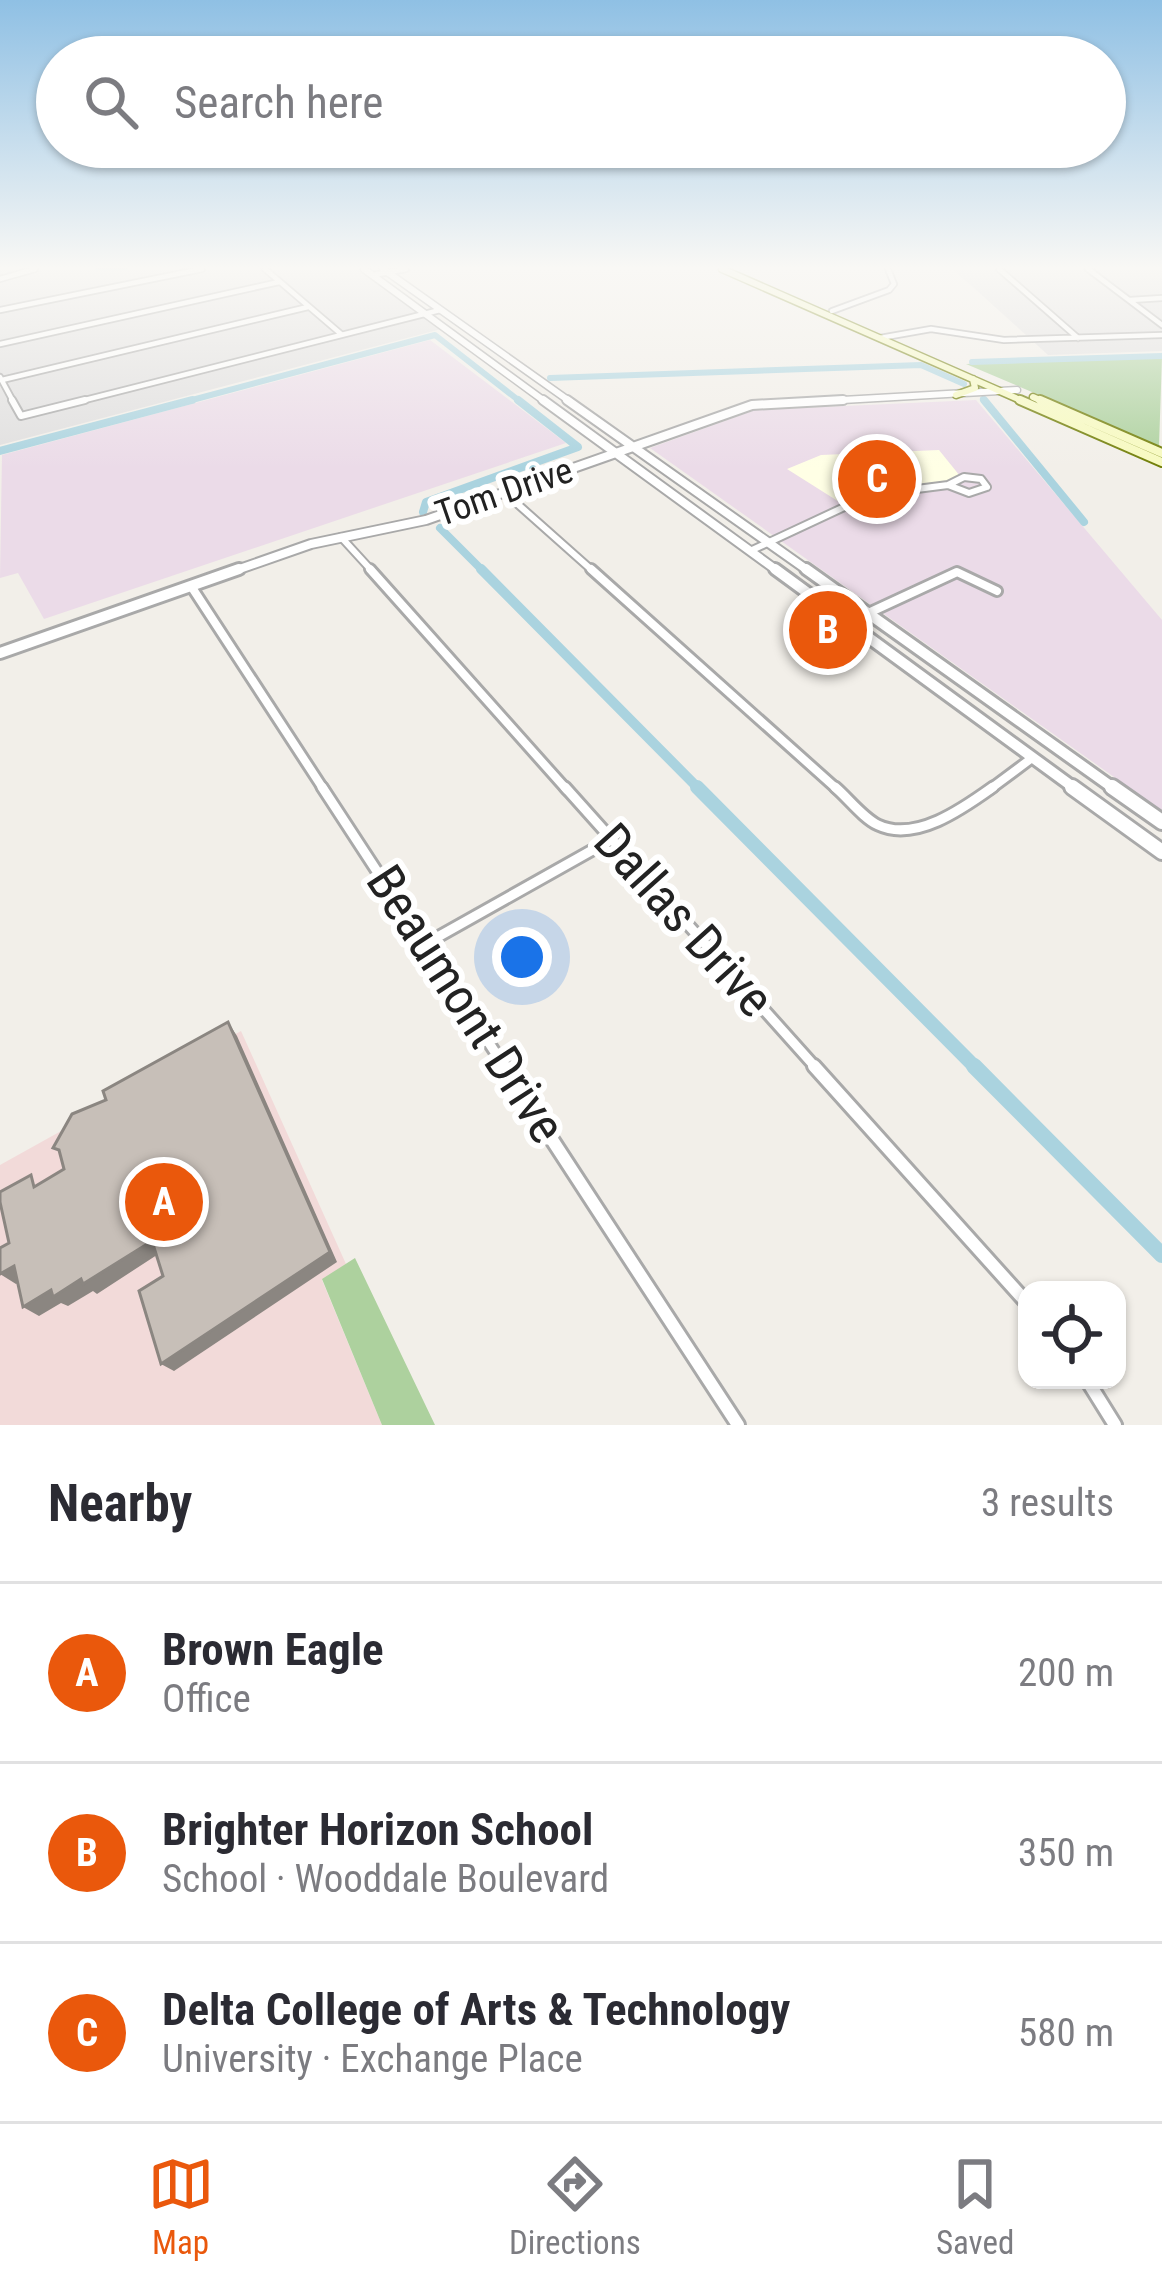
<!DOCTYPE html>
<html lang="en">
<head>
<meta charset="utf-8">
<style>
	:root { --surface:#fff; --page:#f2f2f3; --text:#2b2b33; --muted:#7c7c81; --line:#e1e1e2; --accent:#ea580c }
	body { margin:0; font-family:"Roboto Condensed",sans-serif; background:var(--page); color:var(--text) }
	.controls { position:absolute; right:36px; bottom:36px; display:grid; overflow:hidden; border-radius:24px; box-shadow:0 3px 9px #0004 }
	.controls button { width:108px; height:108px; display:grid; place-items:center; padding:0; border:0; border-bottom:3px solid var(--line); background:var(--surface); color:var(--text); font:60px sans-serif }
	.you { position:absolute; left:522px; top:957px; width:42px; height:42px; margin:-30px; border:9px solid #fff; border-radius:50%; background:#1a73e8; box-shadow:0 0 0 18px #1a73e833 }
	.badge { display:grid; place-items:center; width:78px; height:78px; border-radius:50%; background:var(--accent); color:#fff; font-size:39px; font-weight:700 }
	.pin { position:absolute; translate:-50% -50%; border:6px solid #fff; box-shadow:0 3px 12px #0006 }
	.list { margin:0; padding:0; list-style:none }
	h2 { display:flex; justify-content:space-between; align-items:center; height:156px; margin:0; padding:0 48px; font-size:51px }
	h2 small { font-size:39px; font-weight:400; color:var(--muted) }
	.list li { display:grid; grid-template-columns:78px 1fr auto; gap:36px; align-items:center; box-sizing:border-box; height:180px; padding:0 48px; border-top:3px solid var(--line) }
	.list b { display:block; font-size:45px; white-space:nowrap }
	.list p { margin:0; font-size:39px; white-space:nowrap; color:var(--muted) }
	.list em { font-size:39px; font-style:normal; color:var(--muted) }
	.icon { flex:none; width:66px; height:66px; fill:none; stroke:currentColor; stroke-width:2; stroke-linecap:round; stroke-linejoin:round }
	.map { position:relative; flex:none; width:1162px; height:1425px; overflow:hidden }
	.search { position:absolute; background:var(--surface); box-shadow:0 3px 9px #0004; left:36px; right:36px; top:36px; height:132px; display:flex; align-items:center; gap:30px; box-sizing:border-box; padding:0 42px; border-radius:66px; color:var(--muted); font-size:45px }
	.sheet { height:696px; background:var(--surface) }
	nav { display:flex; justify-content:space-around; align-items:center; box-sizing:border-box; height:168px; border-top:3px solid var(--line); background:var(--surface); font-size:33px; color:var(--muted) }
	nav a { display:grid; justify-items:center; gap:6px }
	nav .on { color:var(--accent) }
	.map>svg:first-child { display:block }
	.residential { fill:#e0dfdf }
	.commercial { fill:#f2dad9 }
	.industrial { fill:#ebdbe8 }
	.education { fill:#ffffe5 }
	.forest { fill:#add19e }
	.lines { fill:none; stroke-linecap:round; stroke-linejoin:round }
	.stream { stroke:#aad3df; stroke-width:3 }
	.canal-far4 { stroke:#aad3df; stroke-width:6 }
	.canal-far3 { stroke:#aad3df; stroke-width:8 }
	.canal-far2 { stroke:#aad3df; stroke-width:10 }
	.canal-far1 { stroke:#aad3df; stroke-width:14 }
	.canal { stroke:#aad3df; stroke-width:16 }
	.minor-far4-casing { stroke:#a9a9a9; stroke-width:8 }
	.minor-far3-casing { stroke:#a9a9a9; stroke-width:10 }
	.minor-far2-casing { stroke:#a9a9a9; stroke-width:14 }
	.minor-far1-casing { stroke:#a9a9a9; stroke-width:15 }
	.minor-casing { stroke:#a9a9a9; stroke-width:18 }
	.tertiary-far3-casing { stroke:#a9a9a9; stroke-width:9 }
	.tertiary-far2-casing { stroke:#a9a9a9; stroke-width:12 }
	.tertiary-far1-casing { stroke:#a9a9a9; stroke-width:16 }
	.tertiary-casing { stroke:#a9a9a9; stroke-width:20 }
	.secondary-far1-casing { stroke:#707d05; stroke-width:9 }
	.secondary-casing { stroke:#707d05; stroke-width:12 }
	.minor-far4 { stroke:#fff; stroke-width:4.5 }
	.minor-far3 { stroke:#fff; stroke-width:6 }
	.minor-far2 { stroke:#fff; stroke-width:8 }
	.minor-far1 { stroke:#fff; stroke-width:9 }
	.minor { stroke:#fff; stroke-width:12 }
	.tertiary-far3 { stroke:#fff; stroke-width:6 }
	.tertiary-far2 { stroke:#fff; stroke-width:8 }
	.tertiary-far1 { stroke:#fff; stroke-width:10 }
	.tertiary { stroke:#fff; stroke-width:14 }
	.secondary-far1 { stroke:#f7fabf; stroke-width:6 }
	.secondary { stroke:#f7fabf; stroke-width:8 }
	.shaded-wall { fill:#8b8681 }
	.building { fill:#c7bfb8; stroke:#8b8681; stroke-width:3 }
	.labels { text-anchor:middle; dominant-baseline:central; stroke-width:12; stroke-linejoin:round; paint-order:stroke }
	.far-street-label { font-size:36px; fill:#222; stroke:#fff }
	.near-street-label { font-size:51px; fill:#222; stroke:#fff }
</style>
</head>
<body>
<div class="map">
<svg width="1162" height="1425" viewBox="0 0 1162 1425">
	<rect width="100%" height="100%" fill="#f2efe9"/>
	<path class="residential" d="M0,269H364L445,328L0,445Z
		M953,269H1162V351L1048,355Z"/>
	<path class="commercial" d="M241,1031L346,1264L322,1280L382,1425H0V1165Z"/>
	<path class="industrial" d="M430,340L566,443L44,619L18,573L0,578L2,455Z
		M976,400L1162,620V811L650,448L755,410Z"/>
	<path class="education" d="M939,450L960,476L946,484L867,494L844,505L787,469L821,455Z"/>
	<path class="forest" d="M1162,357L1159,446L966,364Z
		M355,1258L435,1425H382L322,1279Z"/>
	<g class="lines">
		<path class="stream" d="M97,269H126"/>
		<path class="canal-far4" d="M972,362L1162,356
			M550,378L921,365L964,384
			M983,399L986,403
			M181,403L435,335L522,403"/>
		<path class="canal-far3" d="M984,400L1084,522
			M0,451L192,400
			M423,512L426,502L578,447L518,400
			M440,528L484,572"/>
		<path class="canal-far2" d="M481,569L700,790"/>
		<path class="canal-far1" d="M697,787L977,1069"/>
		<path class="canal" d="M974,1066L1162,1255"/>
		<defs>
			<path id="minor-far4" d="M265,269L341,334
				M999,269L1078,338
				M1088,269L1162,325
				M373,275L406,269
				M0,279L35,269
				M1130,300L1162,298
				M0,310L202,269
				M832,311L889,290L894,284L888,269
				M880,338L931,329L1004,340L1162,335
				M0,344L279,282
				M0,377L14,403
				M2,380L308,307
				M73,403L440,310"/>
			<path id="minor-far3" d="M12,400L21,416L85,400
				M964,477L981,479L987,487L969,493L948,485Z
				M504,492L594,572
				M341,537L373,572
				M750,551L870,495L948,485"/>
			<path id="minor-far2" d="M370,569L567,790
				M591,569L838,790
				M191,586L324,790
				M849,622L957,572L997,591
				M989,790L1032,758"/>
			<path id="minor-far1" d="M322,787L506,1069
				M565,787L817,1069
				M835,787C848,798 863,818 878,825C916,843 965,807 993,787
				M427,943L612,839"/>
			<path id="minor" d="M504,1066L738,1425
				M814,1066L1027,1303
				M1087,1380L1115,1425"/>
			<path id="tertiary-far3" d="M364,269L547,403
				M383,269L572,403
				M790,403L1017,390"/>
			<path id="tertiary-far2" d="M543,400L779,572
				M567,400L810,572
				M231,572L311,544L426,520L752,405L843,400"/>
			<path id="tertiary-far1" d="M775,569L1077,790
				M806,569L1116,790
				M0,653L239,569"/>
			<path id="tertiary" d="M1072,787L1162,852
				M1112,787L1162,822"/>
			<path id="secondary-far1" d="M722,269L1027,403
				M956,395L975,388L973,379
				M1033,397L1046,403"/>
			<path id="secondary" d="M1020,400L1162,462
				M1040,400L1162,453"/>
		</defs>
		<use href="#minor-far4" class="minor-far4-casing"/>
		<use href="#minor-far3" class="minor-far3-casing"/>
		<use href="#minor-far2" class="minor-far2-casing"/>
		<use href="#minor-far1" class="minor-far1-casing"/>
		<use href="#minor" class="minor-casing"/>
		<use href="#tertiary-far3" class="tertiary-far3-casing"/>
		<use href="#tertiary-far2" class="tertiary-far2-casing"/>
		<use href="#tertiary-far1" class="tertiary-far1-casing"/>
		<use href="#tertiary" class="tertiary-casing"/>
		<use href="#secondary-far1" class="secondary-far1-casing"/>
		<use href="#secondary" class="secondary-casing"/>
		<use href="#minor-far4" class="minor-far4"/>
		<use href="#minor-far3" class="minor-far3"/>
		<use href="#minor-far2" class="minor-far2"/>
		<use href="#minor-far1" class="minor-far1"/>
		<use href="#minor" class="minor"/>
		<use href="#tertiary-far3" class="tertiary-far3"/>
		<use href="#tertiary-far2" class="tertiary-far2"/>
		<use href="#tertiary-far1" class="tertiary-far1"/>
		<use href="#tertiary" class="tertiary"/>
		<use href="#secondary-far1" class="secondary-far1"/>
		<use href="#secondary" class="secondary"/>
	</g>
	<path class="shaded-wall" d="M228,1022L237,1036L337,1262L174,1371L161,1364Z
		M152,1241L163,1251L97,1294L93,1291L68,1306L61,1303L39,1316L23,1307L51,1290L81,1279Z
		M14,1266L30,1276L16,1284L0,1274Z"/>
	<path class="building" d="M228,1022L330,1252L161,1364L139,1291L163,1276L152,1241L83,1284L81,1279L53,1297L51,1290L23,1307L14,1266L0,1274V1248L9,1243L0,1202V1192L31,1175L34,1187L64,1169L59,1150L53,1148L72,1114L106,1100L103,1091Z"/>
	<linearGradient id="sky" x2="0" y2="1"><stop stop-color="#8fc0e4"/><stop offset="0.57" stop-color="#f9f8f5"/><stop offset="1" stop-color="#f9f8f5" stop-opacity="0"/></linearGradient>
	<rect width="1162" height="469" fill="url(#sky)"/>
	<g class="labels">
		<g class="far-street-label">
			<text transform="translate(504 492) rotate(-19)">Tom Drive</text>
		</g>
		<g class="near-street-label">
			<text transform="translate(684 920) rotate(48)">Dallas Drive</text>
			<text transform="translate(466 1004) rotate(57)">Beaumont Drive</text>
		</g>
	</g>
</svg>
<div class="controls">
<button><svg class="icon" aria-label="locate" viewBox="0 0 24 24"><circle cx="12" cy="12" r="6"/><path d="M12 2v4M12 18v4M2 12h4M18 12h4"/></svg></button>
</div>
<div class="you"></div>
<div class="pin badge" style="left:164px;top:1202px">A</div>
<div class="pin badge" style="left:828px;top:630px">B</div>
<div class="pin badge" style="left:877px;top:479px">C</div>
<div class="search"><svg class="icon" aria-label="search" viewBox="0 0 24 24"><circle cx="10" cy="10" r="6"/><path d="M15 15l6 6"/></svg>Search here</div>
</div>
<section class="sheet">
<h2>Nearby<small>3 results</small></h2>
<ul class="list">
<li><span class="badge">A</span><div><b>Brown Eagle</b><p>Office</p></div><em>200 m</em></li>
<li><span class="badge">B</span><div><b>Brighter Horizon School</b><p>School · Wooddale Boulevard</p></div><em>350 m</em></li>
<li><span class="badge">C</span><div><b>Delta College of Arts &amp; Technology</b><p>University · Exchange Place</p></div><em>580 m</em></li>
</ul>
</section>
<nav>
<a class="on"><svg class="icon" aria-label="map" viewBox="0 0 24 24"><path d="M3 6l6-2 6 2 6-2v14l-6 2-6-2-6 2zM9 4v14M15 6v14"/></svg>Map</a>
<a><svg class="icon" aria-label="directions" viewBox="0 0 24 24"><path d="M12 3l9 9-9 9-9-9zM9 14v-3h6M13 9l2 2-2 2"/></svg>Directions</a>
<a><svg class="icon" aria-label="saved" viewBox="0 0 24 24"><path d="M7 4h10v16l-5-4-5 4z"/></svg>Saved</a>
</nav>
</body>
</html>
